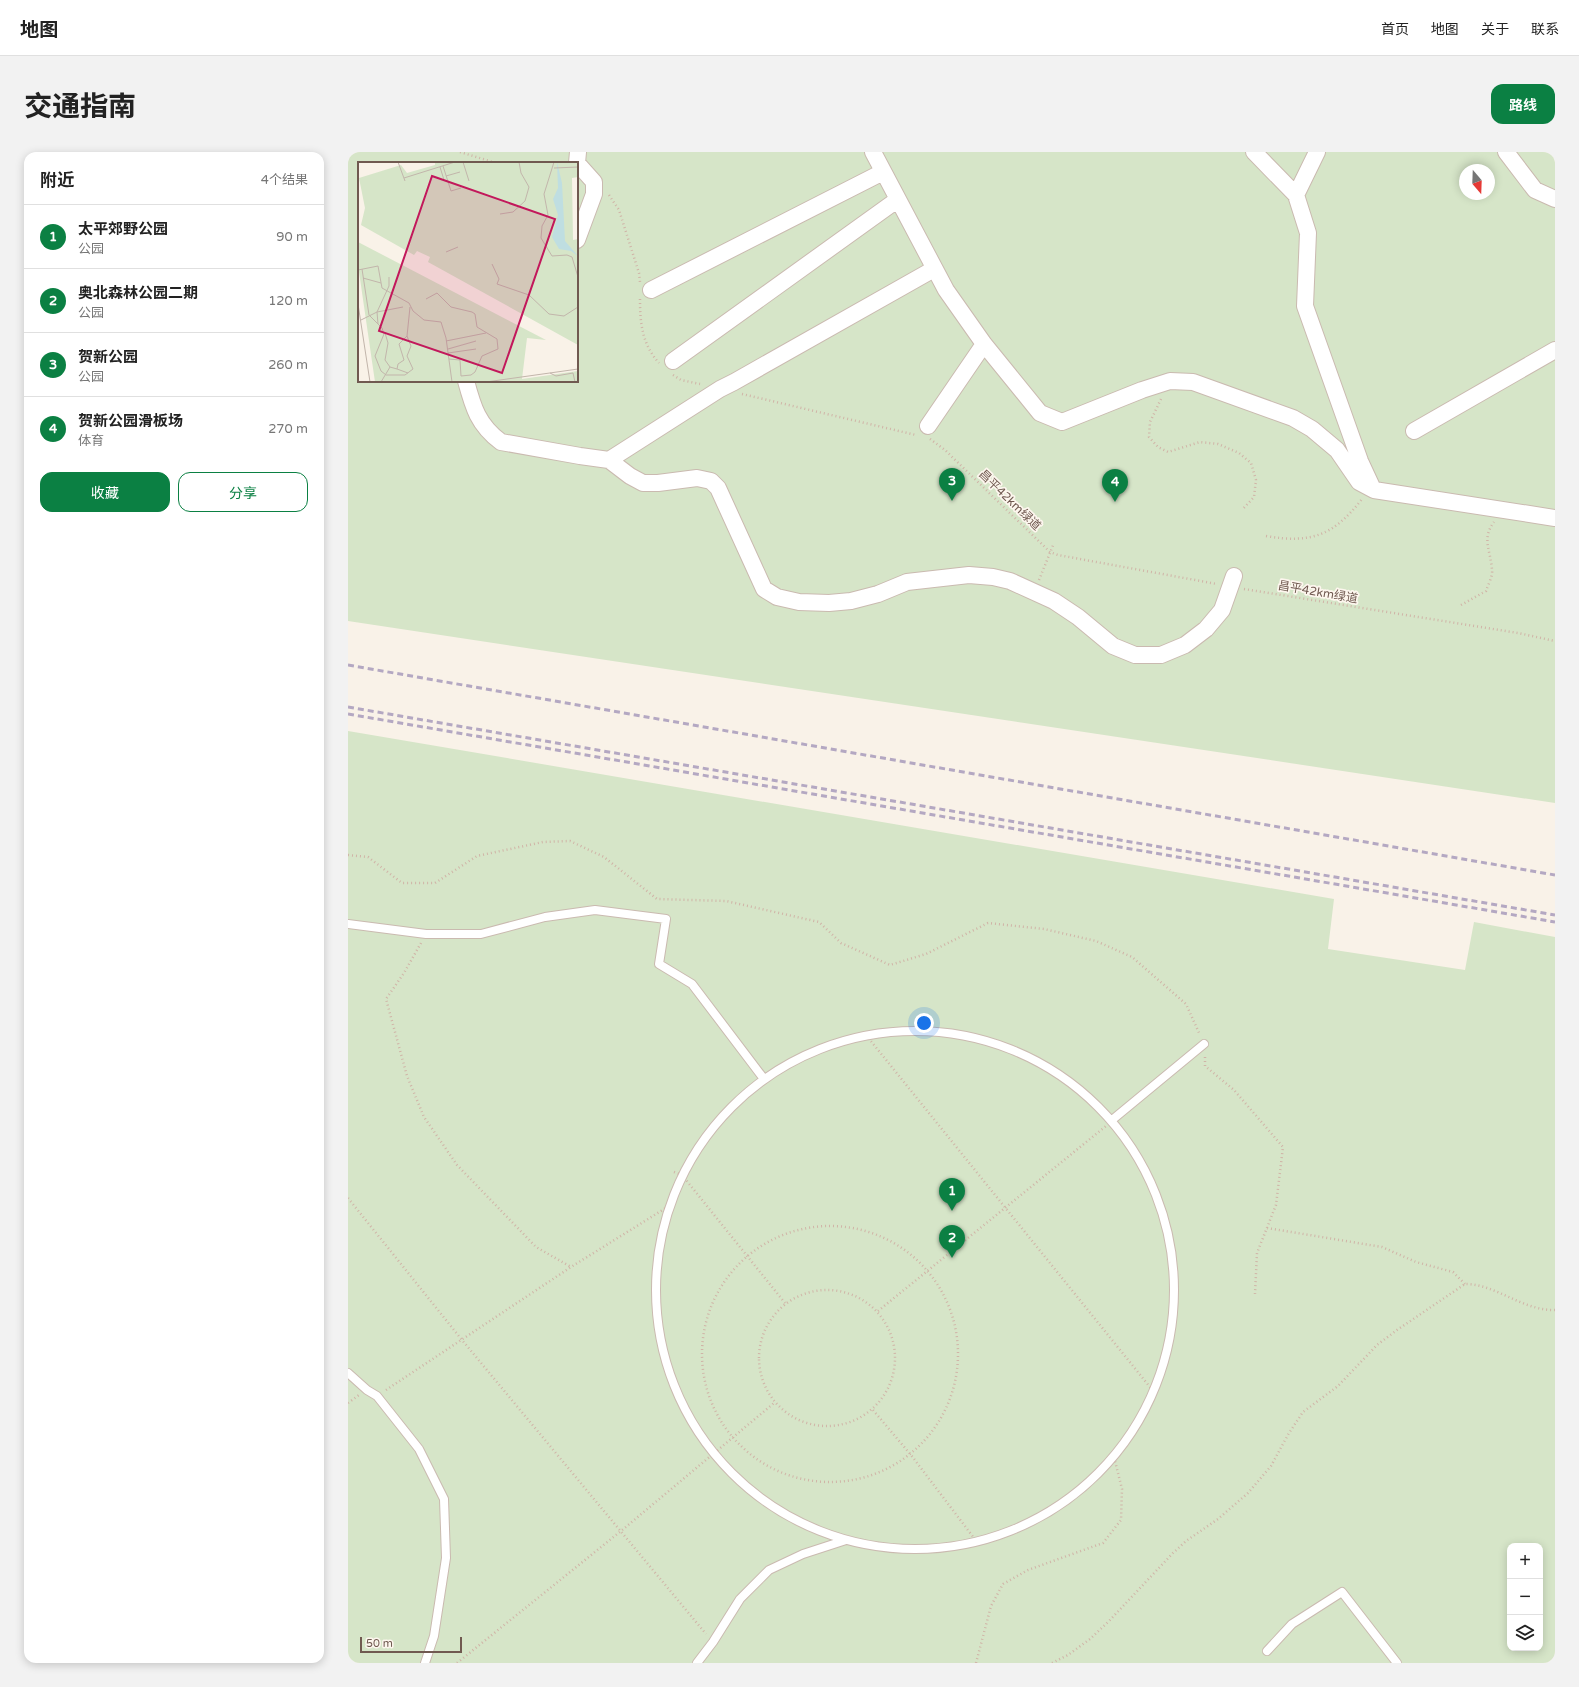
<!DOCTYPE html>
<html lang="zh">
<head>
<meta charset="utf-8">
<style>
	:root { --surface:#fff; --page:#f2f2f2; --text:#222; --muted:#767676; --line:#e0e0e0; --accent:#0b8043 }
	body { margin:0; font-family:"Varela Round","Noto Sans SC",sans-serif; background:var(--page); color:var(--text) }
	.controls { position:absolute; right:12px; bottom:12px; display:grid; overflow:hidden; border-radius:8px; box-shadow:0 2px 10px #0003 }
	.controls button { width:36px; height:36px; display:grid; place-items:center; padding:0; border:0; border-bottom:1px solid var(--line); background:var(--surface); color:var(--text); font:20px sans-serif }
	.compass { position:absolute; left:1111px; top:12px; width:36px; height:36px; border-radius:50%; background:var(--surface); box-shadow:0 2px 10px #0003; rotate:161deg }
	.scale { position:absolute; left:12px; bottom:10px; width:102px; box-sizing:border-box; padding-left:4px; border:2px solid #705950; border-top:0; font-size:11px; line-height:14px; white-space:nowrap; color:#705950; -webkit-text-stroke:3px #fdf6ee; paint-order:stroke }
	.you { position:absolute; left:576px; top:871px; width:14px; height:14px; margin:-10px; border:3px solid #fff; border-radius:50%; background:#1a73e8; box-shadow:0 0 0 6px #1a73e833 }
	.badge { display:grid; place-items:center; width:26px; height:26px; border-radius:50%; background:var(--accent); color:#fff; font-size:13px; font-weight:700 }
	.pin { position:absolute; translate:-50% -33px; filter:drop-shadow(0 1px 2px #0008) }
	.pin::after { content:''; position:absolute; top:21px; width:14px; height:12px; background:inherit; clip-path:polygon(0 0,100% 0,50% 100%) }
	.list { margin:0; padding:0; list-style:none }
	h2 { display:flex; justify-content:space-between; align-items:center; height:52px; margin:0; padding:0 16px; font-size:17px }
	h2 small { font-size:13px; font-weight:400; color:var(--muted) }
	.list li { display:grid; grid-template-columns:26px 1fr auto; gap:12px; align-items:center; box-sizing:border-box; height:64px; padding:0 16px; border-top:1px solid var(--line) }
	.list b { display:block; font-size:15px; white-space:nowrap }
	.list p { margin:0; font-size:13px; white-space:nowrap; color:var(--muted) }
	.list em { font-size:13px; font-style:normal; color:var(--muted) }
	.actions { display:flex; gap:8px; padding:12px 16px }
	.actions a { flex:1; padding:9px 0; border:1px solid var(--accent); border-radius:12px; text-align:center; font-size:14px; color:var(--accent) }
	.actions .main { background:var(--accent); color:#fff }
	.icon { flex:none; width:22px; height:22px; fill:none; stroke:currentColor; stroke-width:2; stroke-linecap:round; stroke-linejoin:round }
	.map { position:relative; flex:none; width:1207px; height:1511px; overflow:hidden; border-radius:12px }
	header { display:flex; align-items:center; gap:24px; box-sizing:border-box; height:56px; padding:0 20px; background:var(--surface); border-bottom:1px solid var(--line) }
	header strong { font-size:19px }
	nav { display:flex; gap:22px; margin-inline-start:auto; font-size:14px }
	.intro { display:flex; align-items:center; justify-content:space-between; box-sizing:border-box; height:96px; padding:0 24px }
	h1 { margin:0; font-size:28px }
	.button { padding:10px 18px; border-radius:12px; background:var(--accent); color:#fff; font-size:14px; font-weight:700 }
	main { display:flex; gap:24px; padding:0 24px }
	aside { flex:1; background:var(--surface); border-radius:12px; box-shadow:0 2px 10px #0003 }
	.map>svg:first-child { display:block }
	.green { fill:#d6e5c8; fill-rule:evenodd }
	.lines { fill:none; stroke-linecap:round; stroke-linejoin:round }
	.lane-casing { stroke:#cabab0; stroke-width:10 }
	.street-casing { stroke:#cabab0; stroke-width:18 }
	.path { stroke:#d0b4a7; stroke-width:2.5; stroke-dasharray:1 3; stroke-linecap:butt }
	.lane { stroke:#fff; stroke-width:8 }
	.street { stroke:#fff; stroke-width:16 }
	.rail { stroke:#b4a8c2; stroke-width:3; stroke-dasharray:6 4; stroke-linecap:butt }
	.labels { text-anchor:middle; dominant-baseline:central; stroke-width:3.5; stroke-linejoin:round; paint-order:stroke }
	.street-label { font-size:12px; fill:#705950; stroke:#fdf6ee }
	.inset-road { fill:none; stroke:#c2b5ab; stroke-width:1 }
	.view { fill:#c2185b; fill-opacity:0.15; stroke:#c2185b; stroke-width:2 }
	.inset-edge { fill:none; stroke:#705950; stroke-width:2 }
</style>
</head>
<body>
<header>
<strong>地图</strong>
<nav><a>首页</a><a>地图</a><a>关于</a><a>联系</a></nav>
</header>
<div class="intro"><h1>交通指南</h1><a class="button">路线</a></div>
<main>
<aside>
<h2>附近<small>4个结果</small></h2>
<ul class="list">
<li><span class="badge">1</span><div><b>太平郊野公园</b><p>公园</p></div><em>90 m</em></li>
<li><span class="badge">2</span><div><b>奥北森林公园二期</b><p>公园</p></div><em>120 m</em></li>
<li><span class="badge">3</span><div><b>贺新公园</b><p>公园</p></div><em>260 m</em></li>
<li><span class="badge">4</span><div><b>贺新公园滑板场</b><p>体育</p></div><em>270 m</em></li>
</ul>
<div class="actions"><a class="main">收藏</a><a>分享</a></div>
</aside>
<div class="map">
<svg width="1207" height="1511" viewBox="0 0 1207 1511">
	<rect width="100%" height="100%" fill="#f9f2e8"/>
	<path class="green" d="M0,0H1207V651L0,469ZM11,11H229V229H11ZM1117,18H1141V42H1117Z
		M0,579L986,747L980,797L1117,818L1126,770L1207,785V1511H0ZM1162,1394H1192V1496H1162Z"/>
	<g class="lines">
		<defs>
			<path id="lane" d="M0,772L78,782H133L197,765L247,758L318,767L311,812L344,832L416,927
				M308 1138a259 259 0 1 1 518 0a259 259 0 1 1-518 0Z
				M764,968L856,892
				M0,1221L19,1238L29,1244L71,1297L96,1347L98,1406L86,1484L77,1511
				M919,1499L944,1472L994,1440L1049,1511
				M349,1511L365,1490L392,1447L421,1418L455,1402L498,1388"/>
			<path id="street" d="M525,0L598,138L636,192L692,261L714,270L794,238L822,229L845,230L945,266L964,277L989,298L1011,330L1026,338L1207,366
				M906,0L948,43
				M969,0L948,43L960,81L957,154L1012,309L1025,337
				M1158,0L1187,38L1207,47
				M229,88L246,42V30L229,11L230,0
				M303,138L535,20
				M325,209L549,48
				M118,229C125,255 130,273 153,290L232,304L261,308L282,324L295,331H310L349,326L363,329L370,336L416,437L429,445L451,450L481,451L503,449L530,442L559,430L621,423L645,425L662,429L706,449L730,465L765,494L787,503H813L837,493L858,477L874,458L886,424
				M580,274L636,192
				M1066,279L1207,198
				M261,308L372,237L386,230L586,117"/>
		</defs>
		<use href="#lane" class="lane-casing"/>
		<use href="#street" class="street-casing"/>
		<path class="path" d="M112,0L148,11
			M261,43L271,58L291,121L292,130
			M292,147C292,171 294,192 311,211
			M325,223L333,228L352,232
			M394,242L568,283
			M813,247L802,270L801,285L810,295L820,300L852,290L870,292L891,301L903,311L908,328L906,345L894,358
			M582,287L597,298L702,400L710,403L869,432
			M918,384C964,392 986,383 1014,347
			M691,428L706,391
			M896,437L1170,481L1207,489
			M1113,453L1138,439C1140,433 1145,424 1144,418C1143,399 1133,387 1146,370
			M0,703L20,705L54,731H87L129,704L195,690L222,689L256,705L309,747L378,749L471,770L493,791L542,813L578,802L640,771L696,777L748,789L784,805L838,852L852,883
			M73,791L56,821L38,847L59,924L76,965L109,1013L188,1095L223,1115
			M518,883L806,1240
			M857,905V914L886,938L935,995L928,1053L909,1101L907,1142
			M326,1020L334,1023L437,1151
			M0,1046L114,1188L358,1482
			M354 1202a128 128 0 1 1 256 0a128 128 0 1 1-256 0Z
			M919,1076L1034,1095L1068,1110L1105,1120L1117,1132
			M411 1206a68 68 0 1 1 136 0a68 68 0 1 1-136 0Z
			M530,1159L758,974
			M38,1238L223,1115L321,1054
			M0,1251L11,1243
			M525,1258L563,1303L629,1390
			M109,1511L273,1379L426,1251
			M628,1511L643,1454L655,1432L680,1418L755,1391L773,1368L774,1337L766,1305
			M704,1511L720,1503L742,1487L762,1468L825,1401L838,1389L870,1367L900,1341L923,1314L941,1281L955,1260L990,1234L1029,1193L1049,1178L1117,1132C1148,1132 1175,1159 1207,1158"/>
		<use href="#lane" class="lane"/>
		<use href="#street" class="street"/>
		<path class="rail" d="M0,513L1207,723
			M0,555L1207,763
			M0,562L1207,770"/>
	</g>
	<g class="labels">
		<g class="street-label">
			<text transform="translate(662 348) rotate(44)">昌平42km绿道</text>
			<text transform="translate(970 440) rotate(10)">昌平42km绿道</text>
		</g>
	</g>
	<g transform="translate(10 10)">
		<rect width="220" height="220" fill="#f9f2e8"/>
		<path d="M77,0H220V15L214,16L215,78L220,77V183L70,100L72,95L59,89L56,93L3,63L7,46L1,16L43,3L49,11L77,3ZM0,80L188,178L169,176L164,217L220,209V220H17L0,103Z" fill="#d6e5c8"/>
		<path d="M199,0L204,21L207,79L220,94L213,89L201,87L194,75L200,53L195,37L200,26Z" fill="#bfdee1"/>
		<path class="inset-road" d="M40,0L47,19M105,0L111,19M196,0L186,32L190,53L184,64L183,76L194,94L209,93L214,95L220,115M85,4L93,29L103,26M82,5L86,18M196,6L220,5M88,14L102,10M46,16L97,0M142,52L155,50L167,39L171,25L163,11L161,0M88,90L100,85M134,102L141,117L139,122L171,133L191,152L206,154L220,145M4,107L11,153L24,166L26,172L17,194L23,209L28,213H47L55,207L49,194L53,184L49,174M0,108L20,104L24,126L51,141L55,149L66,158L83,160L88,176L94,220M5,116L23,121M68,137L79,131L93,145L114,150L117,152L119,165L139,177L140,187L124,194L117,210L113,213L103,214L102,198L91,197M0,142L12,220M3,158L19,150L45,145M20,162L19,150L31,124V115M27,171L30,181L27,198L32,205L39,207M88,179L128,171M90,187L118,179M90,191L118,187M50,211L39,207L40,202L46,198L41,182L49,174L52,145M192,211L198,214L215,211L217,220M23,220L32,205M128,220L220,207"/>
		<path class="view" d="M74,14L197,57L144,211L21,169Z"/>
		<rect width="220" height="220" class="inset-edge"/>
	</g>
</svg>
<div class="controls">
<button>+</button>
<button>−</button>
<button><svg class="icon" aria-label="layers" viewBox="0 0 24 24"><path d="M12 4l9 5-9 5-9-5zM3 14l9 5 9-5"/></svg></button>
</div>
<svg class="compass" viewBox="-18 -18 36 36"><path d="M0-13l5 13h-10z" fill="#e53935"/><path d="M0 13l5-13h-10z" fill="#767676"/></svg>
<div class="scale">50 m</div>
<div class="you"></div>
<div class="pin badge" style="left:604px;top:1059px">1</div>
<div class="pin badge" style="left:604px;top:1106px">2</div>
<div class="pin badge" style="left:604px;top:349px">3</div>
<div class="pin badge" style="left:767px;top:350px">4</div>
</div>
</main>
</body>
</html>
